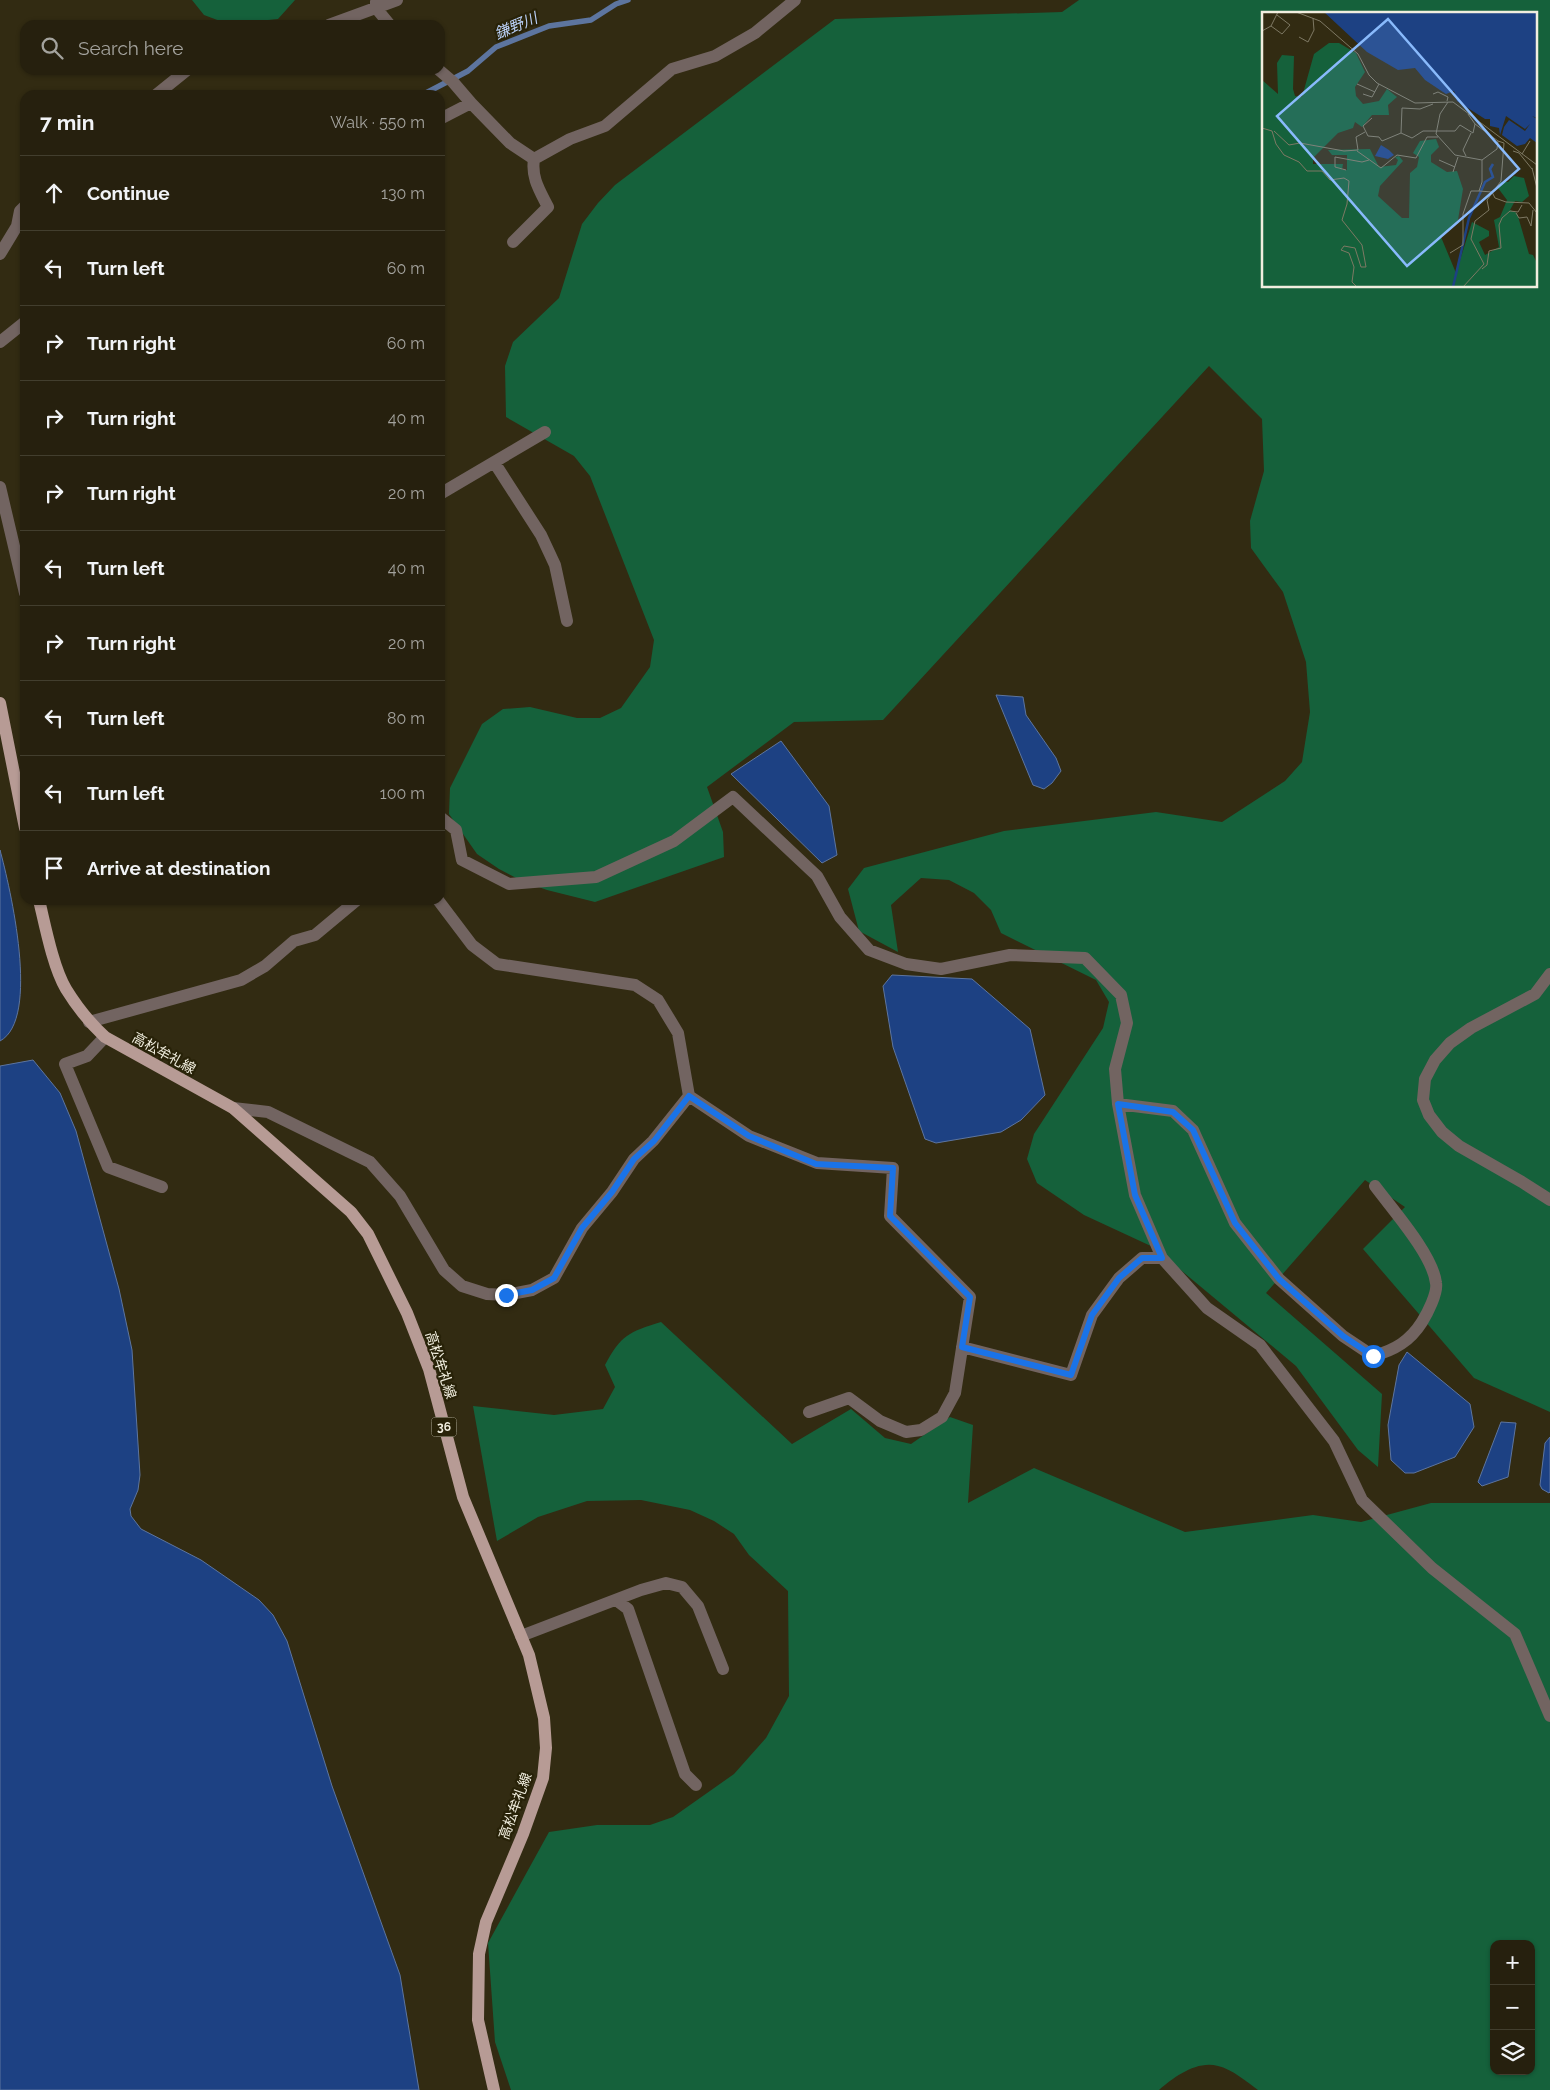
<!DOCTYPE html>
<html lang="en">
<head>
<meta charset="utf-8">
<style>
	:root { --surface:#26200e; --page:#2e2817; --text:#f1f3f6; --muted:#a4a39e; --line:#423e2e }
	body { margin:0; font-family:Raleway,"Noto Sans JP",sans-serif; background:var(--page); color:var(--text) }
	.controls { position:absolute; right:15px; bottom:15px; display:grid; overflow:hidden; border-radius:10px; box-shadow:0 1px 4px #0004 }
	.controls button { width:45px; height:45px; display:grid; place-items:center; padding:0; border:0; border-bottom:1px solid var(--line); background:var(--surface); color:var(--text); font:25px sans-serif }
	.stop { position:absolute; width:15px; height:15px; margin:-11px; border:4px solid #1a73e8; border-radius:50%; background:#fff }
	.stop.end { background:#1a73e8; border-color:#fff; box-shadow:0 1px 5px #0008 }
	.list { margin:0; padding:0; list-style:none }
	h2 { display:flex; justify-content:space-between; align-items:center; height:65px; margin:0; padding:0 20px; font-size:21px }
	h2 small { font-size:16px; font-weight:400; color:var(--muted) }
	.list li { display:grid; grid-template-columns:32px 1fr auto; gap:15px; align-items:center; box-sizing:border-box; height:75px; padding:0 20px; border-top:1px solid var(--line) }
	.list b { display:block; font-size:19px; white-space:nowrap }
	.list em { font-size:16px; font-style:normal; color:var(--muted) }
	.icon { flex:none; width:28px; height:28px; fill:none; stroke:currentColor; stroke-width:2; stroke-linecap:round; stroke-linejoin:round }
	.map { position:relative; flex:none; width:1550px; height:2090px; overflow:hidden }
	.search { position:absolute; background:var(--surface); box-shadow:0 1px 4px #0004; left:20px; top:20px; width:425px; height:55px; display:flex; align-items:center; gap:12px; box-sizing:border-box; padding:0 18px; border-radius:15px; color:var(--muted); font-size:19px }
	.panel { position:absolute; background:var(--surface); box-shadow:0 1px 4px #0004; left:20px; top:90px; width:425px; height:815px; border-radius:15px }
	.map>svg:first-child { display:block }
	.forest { fill:#15613b; fill-rule:evenodd }
	.water { fill:#1d4183; stroke:#5d759f }
	.lines { fill:none; stroke-linecap:round; stroke-linejoin:round }
	.stream { stroke:#5d759f; stroke-width:5.5 }
	.minor { stroke:#726461; stroke-width:12 }
	.primary { stroke:#b79b95; stroke-width:12 }
	.route { stroke:#1a73e8; stroke-width:6 }
	.labels { text-anchor:middle; dominant-baseline:central; stroke-width:4.5; stroke-linejoin:round; paint-order:stroke }
	.shield { fill:#282208; stroke:#b5b19e; stroke-width:1 }
	.shield-label { font-size:12px; font-weight:bold; fill:#f1eedf }
	.street-label { font-size:14px; fill:#f1eedf; stroke:#282208 }
	.water-label { font-size:15px; font-style:italic; fill:#b9cff6; stroke:#282208 }
	.inset-river { fill:none; stroke:#1d4183; stroke-width:2.5 }
	.inset-road { fill:none; stroke:#7e7964; stroke-width:1 }
	.view { fill:#89bafc; fill-opacity:0.15; stroke:#89bafc; stroke-width:2.5 }
	.inset-edge { fill:none; stroke:#f1eedf; stroke-width:2.5 }
</style>
</head>
<body>
<div class="map">
<svg width="1550" height="2090" viewBox="0 0 1550 2090">
	<rect width="100%" height="100%" fill="#322b12"/>
	<path class="forest" d="M192,0H295L278,19L228,24L204,15Z
		M1079,0H1550V1412L1474,1378L1363,1249L1405,1207L1365,1180L1266,1293L1382,1394L1378,1467L1358,1450L1296,1366L1153,1247L1084,1215L1037,1183L1027,1159L1034,1134L1103,1028L1109,1002L1096,980L1001,933L991,910L974,893L949,880L921,878L891,905L898,952L859,931L848,889L864,868L1004,831L1156,812L1222,822L1285,781L1302,762L1310,712L1306,662L1283,592L1251,548L1250,521L1264,471L1262,419L1209,366L883,720L794,722L707,787L723,832L724,857L595,902L547,890L522,881L499,869L477,854L449,814L450,788L482,724L503,709L530,707L577,718H600L621,708L650,667L654,640L590,476L574,456L506,417L505,366L513,342L559,298L582,224L598,203L615,185L835,19L1062,12ZM1264,14H1536V286H1264Z
		M661,1322L792,1444L851,1409L885,1438L911,1444L950,1417L973,1425L968,1503L1034,1468L1185,1532L1313,1515L1361,1522L1431,1503H1550V2090H1258C1247,2082 1232,2069 1218,2066C1197,2060 1174,2077 1159,2090H511L495,2042L488,1943L549,1832L597,1825H650L673,1817L734,1774L766,1738L789,1696L788,1591L749,1555L734,1534L714,1521L690,1510L641,1500L587,1501L538,1517L497,1541L473,1406L554,1415L603,1409L615,1387L605,1365C621,1335 629,1332 661,1322ZM1494,1944H1531V2071H1494Z"/>
	<path class="water" d="M996,695L1023,697L1026,715L1056,758L1061,771L1052,783L1044,789L1033,785Z
		M781,741L829,806L837,855L822,863L731,774Z
		M0,850C10,887 41,1019 0,1041Z
		M892,975L972,979L1030,1029L1045,1095L1021,1120L1001,1132L936,1143L925,1139L893,1047L883,986Z
		M33,1060L60,1093L76,1131L119,1289L132,1350L140,1475L138,1490L130,1509L131,1516L141,1529L201,1560L259,1600L273,1615L287,1641L332,1786L400,1975L419,2090H0V1066Z
		M1407,1352L1470,1404L1474,1427L1455,1457L1414,1473H1405L1391,1460L1388,1425L1399,1365Z
		M1501,1422L1516,1423L1508,1477L1482,1486L1478,1482Z
		M1550,1437V1492L1549,1493L1542,1489L1540,1485L1545,1443Z"/>
	<g class="lines">
		<path class="stream" d="M422,95L468,71L496,47L549,26L591,20L616,4L628,0"/>
		<path class="minor" d="M376,2V8L390,25
			M329,25L397,0
			M439,70L453,82L471,103
			M156,95L187,70
			M440,119L471,103L510,143L534,159L570,139L605,126L672,69L715,56L755,33L795,0
			M513,242L548,207C540,191 531,178 534,159
			M0,254L17,226L20,211L25,206
			M0,342L25,322
			M494,462L541,535L555,565L567,621
			M0,487L25,593
			M440,494L545,432
			M440,817L456,830L462,860L509,884L596,877L674,841L733,797L817,876L840,917L869,950L906,964L941,969L1010,955L1085,958L1121,995L1127,1023L1115,1069L1118,1104L1135,1195L1162,1258
			M1550,974L1535,994L1471,1028L1450,1043L1435,1060L1425,1079L1423,1100L1429,1115L1442,1132L1459,1146L1522,1182L1550,1200
			M89,1022L241,980L265,966L294,941L315,935L357,900
			M105,1037L87,1056L65,1064L108,1167L162,1187
			M689,1096L749,1136L817,1163L893,1168L890,1216L970,1297L955,1393L942,1417L921,1430L906,1432L880,1421L849,1398L809,1412
			M1118,1104L1173,1111L1193,1130L1235,1223L1279,1279L1343,1336L1373,1356C1395,1350 1410,1341 1422,1322C1427,1314 1438,1293 1436,1283C1433,1255 1392,1209 1375,1186
			M233,1108L268,1112L370,1162L400,1196L444,1270L462,1286L487,1294L506,1295L532,1290L554,1278L582,1228L612,1192L634,1159L653,1141L689,1096L678,1033L658,1000L635,985L497,964L472,945L438,900
			M962,1347L1071,1375L1092,1315L1119,1278L1142,1258H1162L1207,1308L1260,1345L1334,1441L1362,1500L1432,1568L1515,1634L1550,1716
			M616,1600L628,1609L685,1774L696,1785
			M521,1636L641,1590L666,1583L682,1587L698,1606L723,1669"/>
		<path class="primary" d="M0,703L25,828
			M39,900C45,925 53,967 66,989C77,1007 90,1023 105,1037L233,1108L351,1212L368,1234L407,1313L429,1369L463,1497L529,1655L544,1718L546,1748L543,1778L523,1834L486,1922L479,1954L478,2020L494,2090"/>
	</g>
	<g class="lines">
		<path class="route" d="M506,1295L532,1290L554,1278L582,1228L612,1192L634,1159L654,1141L689,1096L749,1136L816,1164L893,1168L890,1216L970,1297L962,1347L1071,1375L1092,1315L1119,1278L1142,1258H1162L1135,1195L1118,1104L1173,1112L1193,1130L1235,1223L1279,1279L1343,1336L1373,1356"/>
	</g>
	<g class="labels">
		<rect class="shield" x="431.5" y="1417.5" width="25" height="19" rx="4"/>
		<g class="shield-label">
			<text x="444" y="1427">36</text>
		</g>
		<g class="street-label">
			<text transform="translate(164 1053) rotate(29)">高松牟礼線</text>
			<text transform="translate(441 1365) rotate(72)">高松牟礼線</text>
			<text transform="translate(515 1806) rotate(-70)">高松牟礼線</text>
		</g>
		<g class="water-label">
			<text transform="translate(516 26) rotate(-23)">鎌野川</text>
		</g>
	</g>
	<g transform="translate(1262 12)">
		<rect width="275" height="275" fill="#322b12"/>
		<path d="M67,31H77L94,41L103,60L93,75L94,84L101,92L117,89L125,77L135,85L126,93L127,103H110L100,115L93,110L91,116L76,121L51,146V152H81L80,158H85V143H70L66,138L108,137L117,155L134,153L136,148L133,145L137,144L141,149L118,174L116,184L140,206H147L148,161L155,155L157,145L151,141L158,129L174,127L177,135L169,143V150L185,160L195,159L201,177L196,208L179,225L194,261L210,210L227,219V224L217,230L223,243L237,235L232,208L238,205L245,188L236,176L239,170H246L252,164L262,166L267,184L260,190L253,189L248,198L255,201L267,242L271,243L275,251V275H0V68L16,82L15,51L20,43L32,44L31,77L33,84L40,85L52,42Z" fill="#15613b"/>
		<path d="M62,0H275V106L270,104L275,107V131L268,126L263,132L255,134L240,123L242,115L247,108L263,119L268,112L263,117L244,104L238,123L237,116L228,114V107H223L195,89L192,79L184,82L163,68L153,56L136,58L105,40ZM119,133L127,138L132,143L126,147L113,144Z" fill="#1d4183"/>
		<path class="inset-river" d="M191,275L207,206L223,170L231,165L228,157L231,152"/>
		<path class="inset-road" d="M34,0L58,9L96,42L107,63L115,71L153,91L191,90L275,153M9,14L20,22L28,13L15,3M0,19L9,14L16,0M37,25L46,30L52,18L51,6M95,72L113,80M101,82L110,85L117,72M171,82L176,80L186,85L185,89M186,90L178,102L174,122L193,143L220,148L235,137L236,129L242,131M171,92L158,97L140,96L139,121L150,126L161,119H193L198,113L211,121L213,112L206,102M110,106L101,114L106,124L117,125L120,129L139,121M213,112L236,129M0,116L10,119L14,132L22,143L37,150L45,159H60L68,168L82,166L87,169L85,192L80,208L100,233L104,255H99L93,236L82,234L79,238L87,241L92,255L90,270L95,275M12,119L27,133L38,131L82,139L96,138L94,125L103,120M95,139L119,156L135,143L154,146L165,125H176M251,139L257,141L270,157M260,142L268,129M204,144L201,138L209,121M177,148L193,155M270,156L275,176M84,158L73,155V145L100,150L107,148M191,160L196,145M217,179L230,180L233,186L244,190L267,191L275,201M254,201L257,206L265,205L269,214L271,198M188,241L201,233V202L209,179H217L220,170V148M220,257L225,253L227,239L239,236L237,213L240,206L248,199L256,200L260,193M201,275L222,252L209,227L213,209L227,198L225,188L239,169L242,131"/>
		<path class="view" d="M126,7L257,157L145,254L15,104Z"/>
		<rect width="275" height="275" class="inset-edge"/>
	</g>
</svg>
<div class="controls">
<button>+</button>
<button>−</button>
<button><svg class="icon" aria-label="layers" viewBox="0 0 24 24"><path d="M12 4l9 5-9 5-9-5zM3 14l9 5 9-5"/></svg></button>
</div>
<div class="stop" style="left:1373px;top:1356px"></div>
<div class="stop end" style="left:506px;top:1295px"></div>
<div class="search"><svg class="icon" aria-label="search" viewBox="0 0 24 24"><circle cx="10" cy="10" r="6"/><path d="M15 15l6 6"/></svg>Search here</div>
<section class="panel">
<h2>7 min<small>Walk · 550 m</small></h2>
<ul class="list">
<li><svg class="icon" aria-label="ahead" viewBox="0 0 24 24"><path d="M12 20V5M6 11l6-6 6 6"/></svg><div><b>Continue</b></div><em>130 m</em></li>
<li><svg class="icon" aria-label="left" viewBox="0 0 24 24"><path d="M17 20v-9H6M10 6l-5 5 5 5"/></svg><div><b>Turn left</b></div><em>60 m</em></li>
<li><svg class="icon" aria-label="right" viewBox="0 0 24 24"><path d="M7 20v-9h11M14 6l5 5-5 5"/></svg><div><b>Turn right</b></div><em>60 m</em></li>
<li><svg class="icon" aria-label="right" viewBox="0 0 24 24"><path d="M7 20v-9h11M14 6l5 5-5 5"/></svg><div><b>Turn right</b></div><em>40 m</em></li>
<li><svg class="icon" aria-label="right" viewBox="0 0 24 24"><path d="M7 20v-9h11M14 6l5 5-5 5"/></svg><div><b>Turn right</b></div><em>20 m</em></li>
<li><svg class="icon" aria-label="left" viewBox="0 0 24 24"><path d="M17 20v-9H6M10 6l-5 5 5 5"/></svg><div><b>Turn left</b></div><em>40 m</em></li>
<li><svg class="icon" aria-label="right" viewBox="0 0 24 24"><path d="M7 20v-9h11M14 6l5 5-5 5"/></svg><div><b>Turn right</b></div><em>20 m</em></li>
<li><svg class="icon" aria-label="left" viewBox="0 0 24 24"><path d="M17 20v-9H6M10 6l-5 5 5 5"/></svg><div><b>Turn left</b></div><em>80 m</em></li>
<li><svg class="icon" aria-label="left" viewBox="0 0 24 24"><path d="M17 20v-9H6M10 6l-5 5 5 5"/></svg><div><b>Turn left</b></div><em>100 m</em></li>
<li><svg class="icon" aria-label="arrive" viewBox="0 0 24 24"><path d="M6 21V4h12l-3 4 3 4H6"/></svg><div><b>Arrive at destination</b></div></li>
</ul>
</section>
</div>
</body>
</html>
